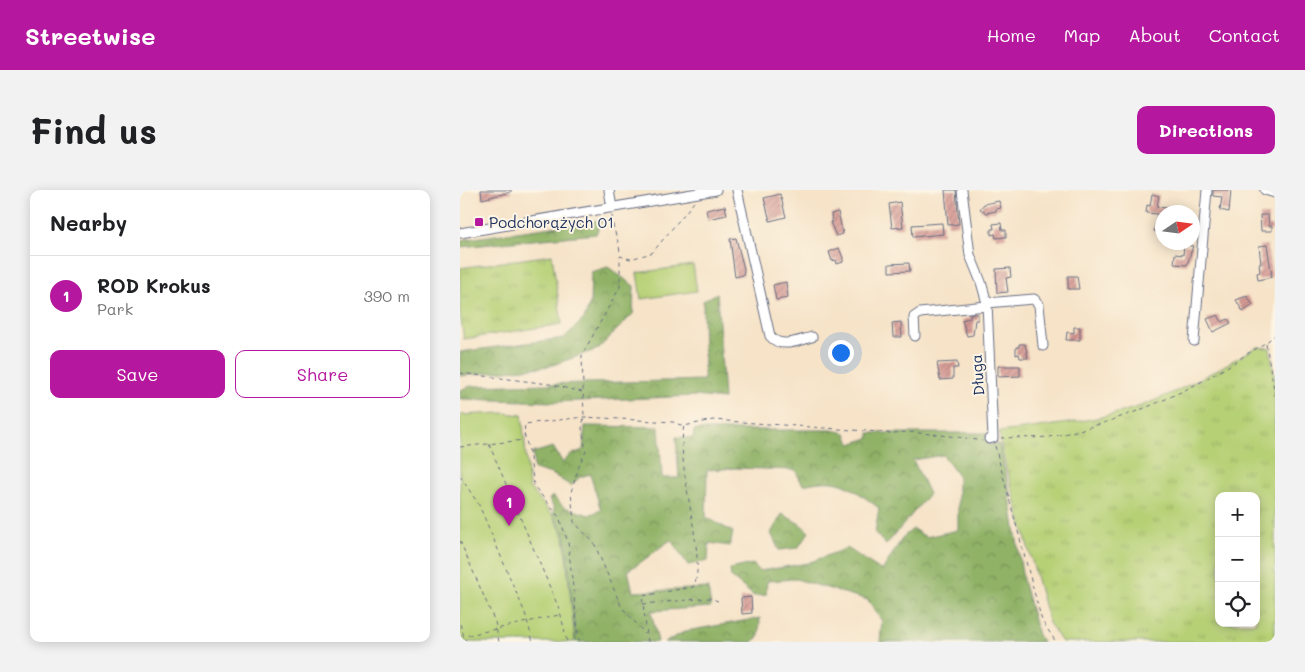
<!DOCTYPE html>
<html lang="en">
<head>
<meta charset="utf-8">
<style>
	:root { --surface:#fff; --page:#f2f2f2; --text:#202124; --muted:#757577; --line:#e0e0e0; --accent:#b5179e }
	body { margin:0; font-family:Mali,sans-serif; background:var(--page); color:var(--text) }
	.controls { position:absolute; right:15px; bottom:15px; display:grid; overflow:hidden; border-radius:10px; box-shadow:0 2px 12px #0003 }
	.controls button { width:45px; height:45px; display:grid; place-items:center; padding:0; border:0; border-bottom:1px solid var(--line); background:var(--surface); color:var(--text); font:25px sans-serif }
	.compass { position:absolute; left:695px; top:15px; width:45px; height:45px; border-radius:50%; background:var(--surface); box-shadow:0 2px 12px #0003; rotate:77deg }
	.you { position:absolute; left:380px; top:162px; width:18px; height:18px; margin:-12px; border:4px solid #fff; border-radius:50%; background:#1a73e8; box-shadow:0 0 0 8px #1a73e833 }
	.badge { display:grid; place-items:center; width:32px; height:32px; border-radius:50%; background:var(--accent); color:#fff; font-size:16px; font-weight:700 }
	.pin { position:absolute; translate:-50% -41px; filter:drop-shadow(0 1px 2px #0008) }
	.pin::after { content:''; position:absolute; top:26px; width:18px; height:15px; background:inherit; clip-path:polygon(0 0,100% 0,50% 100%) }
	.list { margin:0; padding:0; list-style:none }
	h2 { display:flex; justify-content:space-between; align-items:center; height:65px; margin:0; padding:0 20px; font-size:21px }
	h2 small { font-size:16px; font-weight:400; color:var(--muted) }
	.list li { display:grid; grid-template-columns:32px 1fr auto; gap:15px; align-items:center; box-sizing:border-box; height:80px; padding:0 20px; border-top:1px solid var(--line) }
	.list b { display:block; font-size:19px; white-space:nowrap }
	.list p { margin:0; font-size:16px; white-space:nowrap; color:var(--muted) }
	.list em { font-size:16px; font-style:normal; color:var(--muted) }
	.actions { display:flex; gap:10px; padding:15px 20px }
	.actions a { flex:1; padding:11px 0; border:1px solid var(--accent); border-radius:10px; text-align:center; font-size:18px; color:var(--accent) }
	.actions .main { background:var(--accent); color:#fff }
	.icon { flex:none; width:28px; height:28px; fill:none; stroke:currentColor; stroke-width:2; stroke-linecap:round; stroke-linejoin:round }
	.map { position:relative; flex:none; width:815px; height:452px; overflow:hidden; border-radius:10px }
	header { display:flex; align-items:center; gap:30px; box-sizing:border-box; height:70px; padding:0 25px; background:var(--accent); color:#fff }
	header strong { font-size:24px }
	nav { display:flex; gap:28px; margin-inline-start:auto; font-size:18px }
	.intro { display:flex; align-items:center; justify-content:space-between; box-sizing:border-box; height:120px; padding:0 30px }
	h1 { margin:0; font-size:35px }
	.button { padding:12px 22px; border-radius:10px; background:var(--accent); color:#fff; font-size:18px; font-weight:700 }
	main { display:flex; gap:30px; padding:0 30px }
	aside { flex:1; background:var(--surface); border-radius:10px; box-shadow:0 2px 12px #0003 }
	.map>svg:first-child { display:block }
	.grass { fill:url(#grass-tufts); stroke:#68806a; fill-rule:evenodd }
	.forest { fill:url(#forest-crowns); stroke:#567062 }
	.garden { fill:#b6d075; stroke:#68806a }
	.building { fill:url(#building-hatch) }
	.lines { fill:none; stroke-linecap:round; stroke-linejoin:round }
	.minor-casing { stroke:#686e83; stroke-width:11 }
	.path { stroke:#686e83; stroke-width:1; stroke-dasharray:4 4; stroke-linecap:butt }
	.minor { stroke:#fff; stroke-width:9 }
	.poi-dot { fill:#b5179e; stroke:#fcf5e5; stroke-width:2 }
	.labels { text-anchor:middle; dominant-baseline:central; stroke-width:4; stroke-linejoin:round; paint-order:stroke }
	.poi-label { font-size:15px; fill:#1b2f5e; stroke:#fcf5e5; text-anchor:start }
	.street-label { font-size:15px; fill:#1b2f5e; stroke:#fcf5e5 }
</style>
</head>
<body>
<header>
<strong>Streetwise</strong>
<nav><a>Home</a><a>Map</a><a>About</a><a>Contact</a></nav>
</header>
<div class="intro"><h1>Find us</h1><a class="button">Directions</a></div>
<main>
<aside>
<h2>Nearby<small></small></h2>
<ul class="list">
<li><span class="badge">1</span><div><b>ROD Krokus</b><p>Park</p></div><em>390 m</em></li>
</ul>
<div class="actions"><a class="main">Save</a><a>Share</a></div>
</aside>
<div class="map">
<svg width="815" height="452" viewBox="0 0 815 452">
	<defs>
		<pattern id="grass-tufts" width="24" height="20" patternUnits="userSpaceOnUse" patternTransform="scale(1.25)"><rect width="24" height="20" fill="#b6d075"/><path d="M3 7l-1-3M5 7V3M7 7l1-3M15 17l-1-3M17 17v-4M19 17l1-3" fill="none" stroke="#9cb368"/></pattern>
		<pattern id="forest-crowns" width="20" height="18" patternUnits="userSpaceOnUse" patternTransform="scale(1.25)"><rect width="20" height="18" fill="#90b266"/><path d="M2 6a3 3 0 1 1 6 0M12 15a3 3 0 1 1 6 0" fill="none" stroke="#759157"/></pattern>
		<pattern id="building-hatch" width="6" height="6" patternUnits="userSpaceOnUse" patternTransform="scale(1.25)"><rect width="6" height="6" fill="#d79a94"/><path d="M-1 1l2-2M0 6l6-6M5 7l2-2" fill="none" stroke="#ae7e7c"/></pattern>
	</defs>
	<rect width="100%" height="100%" fill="#fcf5e5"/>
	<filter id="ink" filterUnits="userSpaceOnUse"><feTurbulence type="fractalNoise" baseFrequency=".02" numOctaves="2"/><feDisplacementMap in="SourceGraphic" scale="10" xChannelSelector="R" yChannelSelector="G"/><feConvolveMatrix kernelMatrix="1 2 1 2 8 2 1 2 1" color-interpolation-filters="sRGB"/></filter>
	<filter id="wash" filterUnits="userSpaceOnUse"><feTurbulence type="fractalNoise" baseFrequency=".0096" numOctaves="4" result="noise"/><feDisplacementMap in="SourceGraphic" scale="20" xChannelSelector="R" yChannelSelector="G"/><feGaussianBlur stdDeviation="1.12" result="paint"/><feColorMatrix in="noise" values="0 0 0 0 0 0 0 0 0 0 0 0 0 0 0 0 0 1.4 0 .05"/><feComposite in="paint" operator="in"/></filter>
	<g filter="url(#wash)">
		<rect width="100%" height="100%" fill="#f6e3c8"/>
		<path class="grass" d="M92,65L102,134L4,149L0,124V78Z
			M797,157L810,158L815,192V452H602L589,433L542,262L539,242C586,236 633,232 678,217C720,202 758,179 797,157ZM759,306H796V433H759Z"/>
		<path class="forest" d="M142,30L136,44L0,57V50Z
			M148,77L174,96L173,124L138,159L90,176L0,186V162L104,148L124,129L130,113L131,82Z
			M257,103L264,209L235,206L95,212L0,209V200L11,196L244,190L243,111Z
			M125,236L199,237L202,288H219L216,247L233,248L234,240H372L386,243L390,254L409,248V243H526L529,255L539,254L549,299L563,390L578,445L583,452H420L422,431L408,410L336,389L307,391L306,405L294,406L271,387L270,379L293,374L300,381L348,373L387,358L422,381L443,347L453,339L466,347L498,340V286L483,265L453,270L469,304L426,355L415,343L419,318C389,296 381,286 343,295L335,280L276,278L247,280L246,327L273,342L270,356L249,353L248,371L228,375L211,350C196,359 184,372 168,380L173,402L248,398L251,417L191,421L198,452H116L105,346L93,325L94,318L89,309L93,306L104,317L129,325L141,320L130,284L120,287L111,296L92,284L74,279L73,263L93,257L103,273L110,265L123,260Z
			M322,324L340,334L349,342L338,358L319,360L311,343Z
			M300,428L299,446L292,452H205L226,441Z"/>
		<path class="garden" d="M233,75L237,101L181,109L177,83Z
			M44,223L62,225L69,297L92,325L104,346L115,452H0V225Z"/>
		<g id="blocks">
			<path class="building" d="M21,0H51V2L22,9Z
				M485,0H496L499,34L488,35Z
				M753,0H771L769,22L760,20L762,7L753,6Z
				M320,4L326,27L310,31L304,8Z
				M692,4L699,6L697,17L717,19V22H702V43L694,41L697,24L686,23L687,15L690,16Z
				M539,11L541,18L536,19V21L526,23L520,19L524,14Z
				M440,12L443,37L432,38L429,14Z
				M265,16L267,25L248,29L246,20Z
				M378,22L383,44L376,46L370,32H372L371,24Z
				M800,25H808L809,36H812V41H801Z
				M482,33L483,44L453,47L452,35Z
				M541,33L542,40H546V47L536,48L535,44L531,45V39H534L533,34Z
				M276,48L284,79L283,85L275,87L270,49Z
				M724,55L733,56L727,75L714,74L715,64L723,65Z
				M807,55L812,87L798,90L797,83L800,82L799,74H801L799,56Z
				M379,58L383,68V72L377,74L376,70L372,71L369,62Z
				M449,73L450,81L429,82V74Z
				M550,78L551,87L546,88L548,102L537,103L536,79Z
				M608,86H617L619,99H608Z
				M326,92L328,108L316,110L313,95Z
				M787,106L793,115L783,122L776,110Z
				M510,124H518V130H515L513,145L507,146L502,130L510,128Z
				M758,125L762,132L768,129L771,133L753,142L747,129Z
				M441,132L442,147H433L432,133Z
				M614,137H620V150H606L607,142L614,143Z
				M559,154H565L568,168H560L559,164L556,165V157H559Z
				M497,172L498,178H493V189L480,190L477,173Z
				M538,176H560V186L538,187Z
				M291,407L292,423L282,424L281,408Z"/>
		</g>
	</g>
	<g filter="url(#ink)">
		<use href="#blocks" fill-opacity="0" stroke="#686e83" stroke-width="1"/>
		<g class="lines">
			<defs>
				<path id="minor" d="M149,0L152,18
					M277,0L310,146C321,159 337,151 352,147
					M502,0L510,65L521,92L527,113L533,248L529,249
					M805,0L815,3
					M0,43L256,0
					M527,113L574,109L579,115L583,156
					M455,146L454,127L460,123L526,116
					M734,151L747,0"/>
			</defs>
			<use href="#minor" class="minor-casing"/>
			<path class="path" d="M152,26C152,41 160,50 160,65
				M806,154L815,205
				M0,183L89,194L122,202
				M541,248C558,247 578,249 595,246C661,231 727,204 784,166C795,159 805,154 815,145
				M29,254L100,421L107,452
				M535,256L582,431L596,452
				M0,257L64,250
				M0,286L19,315L65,423L73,452
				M0,351L35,432L39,452
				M183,414L250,408L258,411
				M0,434L6,452
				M187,446L161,416L134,353L114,332L111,302L120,273L126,261L122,238L124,227L122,165L160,97V66L170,69L192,63L234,12
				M0,447L99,425
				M119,452L108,352L99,327L74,296L69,261L64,244L65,234L124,227L213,232L223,236
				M188,452L182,406L233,397C249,371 214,274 224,236L253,230L420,242C431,245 436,242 447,242C472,244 497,246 522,251"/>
			<use href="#minor" class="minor"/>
		</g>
	</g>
	<rect class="poi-dot" x="14" y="27" width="10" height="10" rx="2.5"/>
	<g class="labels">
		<g class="poi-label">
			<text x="29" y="32">Podchorążych 01</text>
		</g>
		<g class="street-label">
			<text transform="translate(517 185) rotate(-94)">Długa</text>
		</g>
	</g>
</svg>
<div class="controls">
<button>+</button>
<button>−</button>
<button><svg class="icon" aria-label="locate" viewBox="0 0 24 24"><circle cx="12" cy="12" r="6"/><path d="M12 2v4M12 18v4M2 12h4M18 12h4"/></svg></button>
</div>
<svg class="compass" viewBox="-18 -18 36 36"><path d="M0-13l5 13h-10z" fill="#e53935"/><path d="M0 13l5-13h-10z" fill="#757577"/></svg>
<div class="you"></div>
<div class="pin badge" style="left:49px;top:336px">1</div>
</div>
</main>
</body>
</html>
